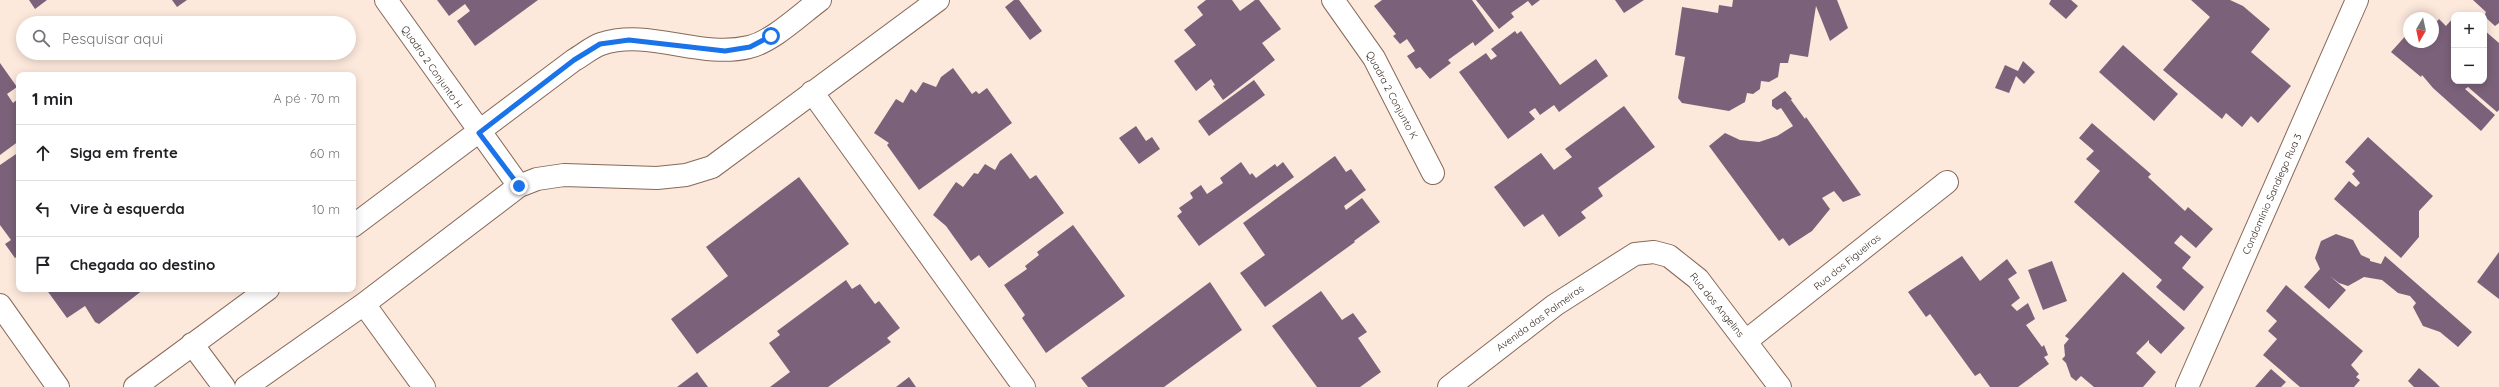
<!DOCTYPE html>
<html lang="pt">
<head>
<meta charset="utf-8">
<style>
	:root { --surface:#fff; --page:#f2f2f2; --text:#202124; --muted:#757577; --line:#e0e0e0 }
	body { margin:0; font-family:Quicksand,sans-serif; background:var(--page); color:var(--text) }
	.controls { position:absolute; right:12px; top:12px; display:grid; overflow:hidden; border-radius:8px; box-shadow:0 2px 10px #0003 }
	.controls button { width:36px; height:36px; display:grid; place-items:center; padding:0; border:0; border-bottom:1px solid var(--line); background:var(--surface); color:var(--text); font:20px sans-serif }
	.compass { position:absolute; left:2403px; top:12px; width:36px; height:36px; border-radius:50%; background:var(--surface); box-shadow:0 2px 10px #0003; rotate:189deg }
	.stop { position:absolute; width:12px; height:12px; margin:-9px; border:3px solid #1a73e8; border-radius:50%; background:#fff }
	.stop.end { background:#1a73e8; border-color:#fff; box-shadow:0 1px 4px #0008 }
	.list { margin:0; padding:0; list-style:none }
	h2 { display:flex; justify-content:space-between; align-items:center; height:52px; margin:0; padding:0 16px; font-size:17px }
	h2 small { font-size:13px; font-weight:400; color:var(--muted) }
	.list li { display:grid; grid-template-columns:26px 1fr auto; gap:12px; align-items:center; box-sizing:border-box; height:56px; padding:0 16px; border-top:1px solid var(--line) }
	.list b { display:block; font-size:15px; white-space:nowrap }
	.list em { font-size:13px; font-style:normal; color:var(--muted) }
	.icon { flex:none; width:22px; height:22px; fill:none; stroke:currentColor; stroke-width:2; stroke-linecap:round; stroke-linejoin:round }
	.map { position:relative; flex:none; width:2499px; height:387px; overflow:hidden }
	.search { position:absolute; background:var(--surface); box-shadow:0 2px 10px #0003; left:16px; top:16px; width:340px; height:44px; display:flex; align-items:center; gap:10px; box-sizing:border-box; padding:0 14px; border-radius:22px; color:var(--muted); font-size:15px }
	.panel { position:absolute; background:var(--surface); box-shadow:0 2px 10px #0003; left:16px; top:72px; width:340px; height:220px; border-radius:8px }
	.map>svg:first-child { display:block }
	.building { fill:#7b627a }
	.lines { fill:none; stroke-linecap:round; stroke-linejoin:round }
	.street-casing { stroke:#876958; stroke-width:24 }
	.street { stroke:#fff; stroke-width:22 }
	.route { stroke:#1a73e8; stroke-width:5 }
	.labels { text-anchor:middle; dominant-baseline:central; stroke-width:4; stroke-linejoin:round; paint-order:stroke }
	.street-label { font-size:10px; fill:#342720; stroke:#fff }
</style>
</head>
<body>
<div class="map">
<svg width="2499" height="387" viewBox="0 0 2499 387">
	<rect width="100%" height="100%" fill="#fde8dc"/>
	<path class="building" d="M29,0H47L35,9Z
		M172,0H187L177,7Z
		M437,0H538L475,46L457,21L470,11L465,4L449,16Z
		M1014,0H1019L1042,31L1030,40L1005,7Z
		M1206,0H1232L1240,11L1255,0H1259L1281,29L1262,43L1275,60L1223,100L1213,86L1215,85L1211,79L1196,91L1174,61L1196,45L1184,30L1203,15L1197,7Z
		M1382,0H1472L1494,31L1475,46L1473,42L1448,60L1451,63L1430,79L1420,67L1416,69L1407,56L1415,51L1407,39L1400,44L1393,36L1396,34L1374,6Z
		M1476,0H1540L1532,6L1528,1L1511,13L1514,17L1499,29Z
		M1615,0H1644L1624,13Z
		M1733,0H1837L1848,28L1830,41L1816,6L1808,57L1790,54L1788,63H1780L1778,77L1769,82L1761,81L1760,89L1753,94L1747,93L1745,102L1729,111L1682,103L1678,98L1685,57L1675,55L1682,7L1718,13L1719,5L1732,7Z
		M2051,0H2071L2078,6L2066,19L2049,4Z
		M2191,0H2230L2243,6L2270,29L2251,52L2291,86L2258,123L2251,116L2242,127L2226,113L2222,119L2163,70L2210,17Z
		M2473,0H2499V23L2495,26L2484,16L2486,12Z
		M2454,17V81H2484V30L2499,43V110L2497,112L2468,87L2465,89L2495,115L2481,131L2433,88L2422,75L2421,77L2391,52L2409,32V42H2433V26L2439,19L2446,26Z
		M1515,31L1517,34L1521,31L1560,85L1596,59L1608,76L1559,112L1554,105L1540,115L1535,108L1529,112L1535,119L1508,139L1459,72L1486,53L1491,60L1497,56L1491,49Z
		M2123,45L2178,94L2154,121L2099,72Z
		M2023,61L2035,72L2024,84L2016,76L2009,93L1995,88L2005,65L2018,71Z
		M0,63L17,87L7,94L13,103L19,98V141L0,155Z
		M953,68L972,94L976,91L979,94L987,88L1012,123L919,190L887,145L889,143L874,133L896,99L903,103L911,89L916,93L923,82L936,87L941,77Z
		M1254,80L1265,95L1209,136L1198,121Z
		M1785,91L1792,99L1786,104L1791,100L1805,119L1806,117L1861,195L1843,202L1834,191L1822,198L1830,209L1812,231L1789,246L1783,238L1779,241L1709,146L1725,133L1740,140L1759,142L1777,136L1793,126L1781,108L1777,110L1772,106V100Z
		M1624,106L1655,147L1598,188L1603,196L1581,212L1586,218L1559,237L1543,214L1524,227L1494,187L1541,153L1554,170L1572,157L1565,149Z
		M2092,123L2151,174L2148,177L2185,211L2188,207L2213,229L2196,248L2181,235L2174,243L2191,257L2182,268L2204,287L2184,311L2156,287L2162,280L2074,202L2100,171L2086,159L2094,151L2079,138Z
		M1136,126L1146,141L1152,137L1160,149L1139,164L1119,138Z
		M2368,137L2433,196L2419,211V237L2401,258L2334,199L2349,181L2356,187L2360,183L2352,174L2355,171L2345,162Z
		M19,152V255L15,258L5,244L11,240L0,225V165Z
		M1011,153L1030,179L1036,175L1064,213L989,268L979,255L971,261L946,226L933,215L956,182L963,187L974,173L978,174L985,164L995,170L1000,161Z
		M1335,156L1346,172L1351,169L1366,190L1344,206L1346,210L1362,198L1380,222L1354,241L1355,242L1265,307L1240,273L1265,255L1243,223Z
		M1241,162L1250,175L1252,173L1256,178L1275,164L1277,167L1283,162L1294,177L1199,246L1177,216L1182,212L1179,208L1193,198L1190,193L1201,185L1207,194L1223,183L1220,178Z
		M799,177L849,244L697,354L671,319L728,276L706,247Z
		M1073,225L1125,296L1046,353L1022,318L1025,315L1004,285L1027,269L1025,266L1039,255L1037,252Z
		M2336,234L2353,240L2361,255L2370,259V261L2381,264L2385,256L2472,332L2458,347L2440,332L2423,326L2413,307L2416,303L2410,296L2398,293L2382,280L2364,277L2348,286L2339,283L2330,276L2346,290L2329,309L2304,287L2320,269L2315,258L2321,241Z
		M2499,252V299L2477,282Z
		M1962,256L1980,281L2007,259L2017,273L2008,279L2020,298L2011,305L2017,311L2028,303L2035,319L2026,325L2042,347L2044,345L2048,355L2044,357L2049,364L2018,387H1990L1980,373L1975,376L1930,314L1926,317L1908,292Z
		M2052,261L2067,301L2043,310L2028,270Z
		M2123,272L2185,328L2161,354L2149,343V340L2136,353L2156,372L2143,387H2094L2081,376L2076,381L2071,377L2066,363L2062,359L2065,356L2064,345L2069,339L2065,336Z
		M846,280L852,289L860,284L875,304L879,301L900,328L887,338L891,342L828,387H770L790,372L769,343L780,335L777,331Z
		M1210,282L1242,330L1164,387H1088L1081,378Z
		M2286,285L2363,351L2351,365L2359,374L2356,377L2360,380L2354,387H2300L2263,355L2277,339L2268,331L2277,321L2266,311Z
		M46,289H143V290L99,324L95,322L85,306L67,318Z
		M1321,291L1342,320L1353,313L1367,332L1358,338L1381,372L1360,387H1317L1272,326Z
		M2419,368L2435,382L2440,387H2414L2408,381Z
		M2271,369L2286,382L2281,387H2255Z
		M697,372L708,387H677Z
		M909,377L916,387H896Z"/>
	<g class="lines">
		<defs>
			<path id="street" d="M386,0L519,186
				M1333,0L1374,58L1433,173
				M812,92L1024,387
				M353,226L574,60C583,55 592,47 601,44C649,28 700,59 749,47C772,42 801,14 820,0
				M364,304L424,387
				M0,305L58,387
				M1746,341L1947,182
				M192,344L224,387
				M135,387L268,289
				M246,387L364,304L519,186L537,179L564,175L657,178L686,175L712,167L938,0
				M1449,387L1555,305L1635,254L1654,252L1669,256L1698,279L1780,387
				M2187,387L2357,0"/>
		</defs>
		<use href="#street" class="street-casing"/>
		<use href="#street" class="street"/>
	</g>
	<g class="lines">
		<path class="route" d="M519,186L479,133L574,60L600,44L629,40L725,51L750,47L771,36"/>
	</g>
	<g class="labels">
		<g class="street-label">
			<text transform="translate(432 67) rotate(55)">Quadra 2 Conjunto H</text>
			<text transform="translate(1392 95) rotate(62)">Quadra 2 Conjunto K</text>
			<text transform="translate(2272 194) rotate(-66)">Condomínio Sandiego Rua 3</text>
			<text transform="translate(1847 262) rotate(-39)">Rua das Figueiras</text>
			<text transform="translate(1717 305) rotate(51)">Rua dos Angelins</text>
			<text transform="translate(1540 318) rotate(-36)">Avenida das Palmeiras</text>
		</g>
	</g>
</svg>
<div class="controls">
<button>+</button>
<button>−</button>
</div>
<svg class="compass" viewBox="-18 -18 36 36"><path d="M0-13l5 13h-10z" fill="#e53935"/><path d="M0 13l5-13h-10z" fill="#757577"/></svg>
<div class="stop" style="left:771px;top:36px"></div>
<div class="stop end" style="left:519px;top:186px"></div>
<div class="search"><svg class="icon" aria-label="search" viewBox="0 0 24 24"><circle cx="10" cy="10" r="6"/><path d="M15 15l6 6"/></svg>Pesquisar aqui</div>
<section class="panel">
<h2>1 min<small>A pé · 70 m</small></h2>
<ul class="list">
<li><svg class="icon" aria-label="ahead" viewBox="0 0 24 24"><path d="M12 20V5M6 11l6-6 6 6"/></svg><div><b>Siga em frente</b></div><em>60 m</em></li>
<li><svg class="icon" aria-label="left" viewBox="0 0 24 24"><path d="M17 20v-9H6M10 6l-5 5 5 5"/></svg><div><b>Vire à esquerda</b></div><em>10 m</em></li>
<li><svg class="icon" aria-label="arrive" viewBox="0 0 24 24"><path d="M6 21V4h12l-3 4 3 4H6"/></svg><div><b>Chegada ao destino</b></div></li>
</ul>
</section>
</div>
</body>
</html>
